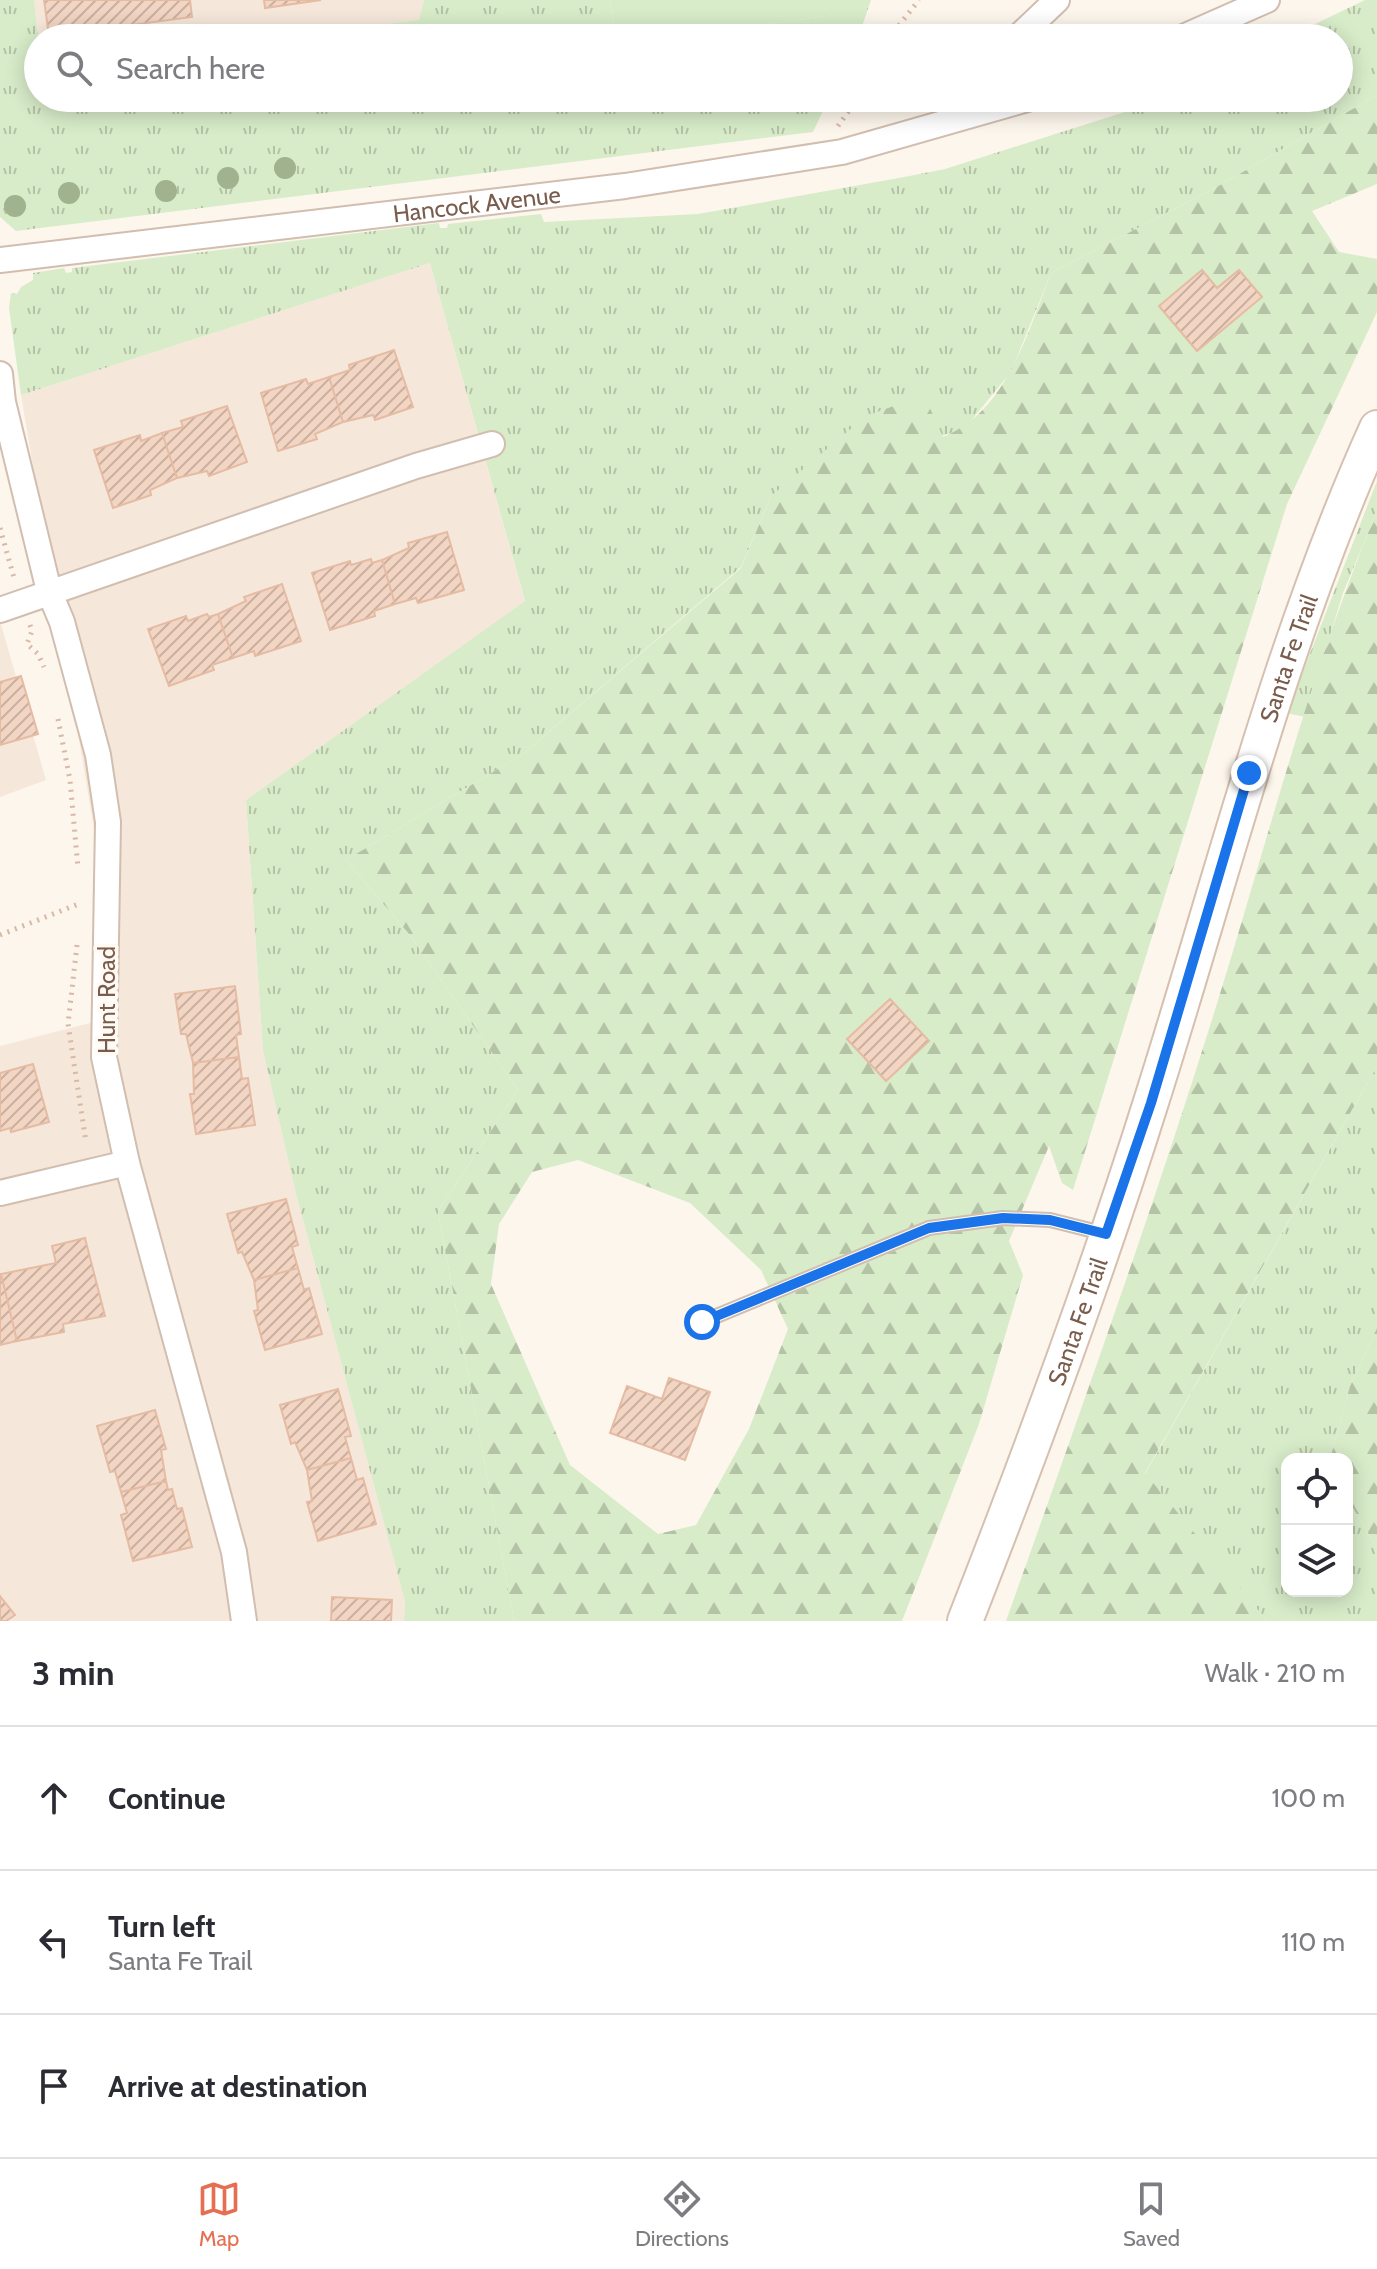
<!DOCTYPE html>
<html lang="en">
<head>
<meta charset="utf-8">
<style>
	:root { --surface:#fff; --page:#f7f7f7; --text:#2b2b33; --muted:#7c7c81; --line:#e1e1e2; --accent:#e76f51 }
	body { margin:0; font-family:Cabin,sans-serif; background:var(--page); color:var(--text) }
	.controls { position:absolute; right:24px; bottom:24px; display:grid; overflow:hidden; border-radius:16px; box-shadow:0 4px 20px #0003 }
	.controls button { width:72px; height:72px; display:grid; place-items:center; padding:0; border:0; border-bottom:2px solid var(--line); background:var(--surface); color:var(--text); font:40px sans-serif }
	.stop { position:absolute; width:24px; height:24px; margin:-18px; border:6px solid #1a73e8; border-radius:50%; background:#fff }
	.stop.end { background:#1a73e8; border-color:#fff; box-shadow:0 2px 8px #0008 }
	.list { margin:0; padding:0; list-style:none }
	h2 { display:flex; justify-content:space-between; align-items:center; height:104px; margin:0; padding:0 32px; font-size:34px }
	h2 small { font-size:26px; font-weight:400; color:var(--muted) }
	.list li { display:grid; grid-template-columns:52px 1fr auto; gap:24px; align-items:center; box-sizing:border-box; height:144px; padding:0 32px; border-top:2px solid var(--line) }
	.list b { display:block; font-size:30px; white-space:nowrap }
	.list p { margin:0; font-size:26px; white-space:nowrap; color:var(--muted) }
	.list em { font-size:26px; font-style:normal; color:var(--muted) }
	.icon { flex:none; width:44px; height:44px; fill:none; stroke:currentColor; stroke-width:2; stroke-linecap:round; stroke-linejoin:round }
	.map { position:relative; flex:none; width:1377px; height:1621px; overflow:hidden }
	.search { position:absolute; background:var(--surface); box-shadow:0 4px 20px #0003; left:24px; right:24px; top:24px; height:88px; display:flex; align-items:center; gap:20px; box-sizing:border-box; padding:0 28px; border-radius:44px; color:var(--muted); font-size:30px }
	.sheet { height:536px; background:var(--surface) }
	nav { display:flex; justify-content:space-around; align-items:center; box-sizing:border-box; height:112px; border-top:2px solid var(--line); background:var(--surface); font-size:22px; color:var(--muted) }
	nav a { display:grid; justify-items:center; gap:4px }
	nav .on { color:var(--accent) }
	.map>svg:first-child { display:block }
	.residential { fill:#f5e8da }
	.grass { fill:url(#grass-tufts) }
	.forest { fill:url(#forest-firs); fill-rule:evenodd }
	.pitch { fill:#d8ecc9 }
	.building { fill:url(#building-hatch); stroke:#e6bba3; stroke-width:2 }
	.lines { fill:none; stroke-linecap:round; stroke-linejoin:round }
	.lane-casing { stroke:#d1beb0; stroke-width:16 }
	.street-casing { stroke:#d1beb0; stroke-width:28 }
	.secondary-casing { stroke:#d6c0b0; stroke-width:38 }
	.path { stroke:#d9b8a5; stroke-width:5; stroke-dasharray:2 6; stroke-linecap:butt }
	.lane { stroke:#fff; stroke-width:12 }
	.street { stroke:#fff; stroke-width:24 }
	.secondary { stroke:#fff; stroke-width:34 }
	.tree { fill:#a0b28e }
	.route { stroke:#1a73e8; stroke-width:10 }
	.labels { text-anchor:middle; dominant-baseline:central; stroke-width:7; stroke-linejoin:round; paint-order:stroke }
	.street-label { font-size:24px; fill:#7a5c4d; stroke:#fffaf3 }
</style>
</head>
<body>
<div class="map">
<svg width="1377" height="1621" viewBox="0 0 1377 1621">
	<defs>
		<pattern id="grass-tufts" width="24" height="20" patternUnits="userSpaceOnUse" patternTransform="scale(2)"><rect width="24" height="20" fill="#d8ecc9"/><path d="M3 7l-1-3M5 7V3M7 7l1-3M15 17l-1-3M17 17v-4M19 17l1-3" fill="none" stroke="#b4c2a5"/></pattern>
		<pattern id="forest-firs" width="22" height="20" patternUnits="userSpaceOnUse" patternTransform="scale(2)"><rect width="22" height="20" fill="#d8ecc9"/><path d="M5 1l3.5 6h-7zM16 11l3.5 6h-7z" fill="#b4c2a5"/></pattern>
		<pattern id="building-hatch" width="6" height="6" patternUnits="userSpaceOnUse" patternTransform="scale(2)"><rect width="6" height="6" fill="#f3d5c3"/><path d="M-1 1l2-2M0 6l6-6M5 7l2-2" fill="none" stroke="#cab0a1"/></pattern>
	</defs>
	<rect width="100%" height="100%" fill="#fdf6ec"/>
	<path class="residential" d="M0,0H424L420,20L276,38H38Z
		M430,263L525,602L246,800L263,1051L295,1190L405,1602L404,1621H0V1046L98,1021L106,900L21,395Z
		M0,621L46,780L0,797Z"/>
	<path class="grass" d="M0,0H34L38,38V98H829L813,132L16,231L0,217Z
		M424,0H610L615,38H276L419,20Z
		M833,0H871L858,38H662L834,15Z
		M1365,0H1377V95L1215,188L1051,273L1011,372L965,428L771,496L741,567L523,754L346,860L409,934L518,1090L438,1211L514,1621H404L405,1602L295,1190L263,1051L246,800L525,601L430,263L21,395L9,308L11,293L17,294L21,287L33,280V273L64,268L66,273L72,272V268L439,223L440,228H447L448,224L541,214L544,222L698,214L899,178L945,169L1169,98H1339V38H1286Z
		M1377,481V511L1343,593L1305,717L1287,713Z
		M1377,1066V1328L1350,1386L1330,1459H1287V1591H1347V1498L1377,1548V1621H1267L1145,1474Z"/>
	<path class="forest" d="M1377,95V184L1312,211L1339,252L1377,259V312L1287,504L1073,1190L1062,1183L1049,1146L1009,1241L1023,1275L979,1424L902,1621H514L438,1211L518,1090L409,934L346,860L523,754L741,568L771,496L866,416L924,395L943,437C1007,412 1028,331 1051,273L1215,188ZM578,1160L690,1203L761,1270L788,1329L749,1429L696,1525L658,1534L570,1465L491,1284L499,1224L532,1172Z
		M1377,511V1066L1145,1473L1267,1621H1006C1078,1418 1151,1215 1215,1010C1267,843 1310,671 1377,511Z
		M1377,1328V1548L1347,1498V1459H1330L1350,1386Z"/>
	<path class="pitch" d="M610,0H833L835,15L662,38H615Z"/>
	<path class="building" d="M44,0H190L192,17L49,36Z
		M264,0H321L265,8Z
		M1202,270L1217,288L1239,270L1262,297L1197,351L1159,306Z
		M394,350L413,407L375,420L373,415L343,422L329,377L350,370L349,365Z
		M329,377L343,422L315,434L317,439L278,451L261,393L306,379L308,384Z
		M227,406L247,462L209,476L207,471L177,478L162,433L183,427L181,421Z
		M162,433L177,478L150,490L151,495L113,508L94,450L140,435L141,441Z
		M447,532L464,590L418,603L416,598L395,604L382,560L409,548L408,543Z
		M371,559L372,563L382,560L395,604L374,611L375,616L330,630L312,573L350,561L351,565Z
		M282,584L301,641L255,656L254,651L233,658L218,614L246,601L244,597Z
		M207,614L209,617L218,614L233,658L212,665L214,670L169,686L148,629L186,616L188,621Z
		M21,676L38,734L0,745V682Z
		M235,986L241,1034L236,1035L239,1057L193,1063L186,1034H181L175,994Z
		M890,999L929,1041L886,1081L847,1039Z
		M239,1057L242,1079L248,1078L255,1125L196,1134L190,1094H194L193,1063Z
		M33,1064L49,1122L11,1132L10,1128L0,1131V1073Z
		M286,1199L298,1245L292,1247L298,1268L254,1280L242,1252L238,1253L227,1214Z
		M85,1238L105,1316L63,1324L64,1332L17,1341L1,1274L56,1263L52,1246Z
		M298,1268L304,1290L309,1288L322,1334L265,1350L254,1311L258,1310L254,1280Z
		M1,1274L17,1341L0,1345V1274Z
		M669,1378L710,1392L685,1460L610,1433L627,1386L662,1399Z
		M338,1389L351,1436L345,1437L351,1458L307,1470L295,1442L291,1444L280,1405Z
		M155,1410L166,1449L161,1450L166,1481L121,1492L115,1471L110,1472L97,1426Z
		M351,1458L357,1480L363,1478L376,1524L318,1541L307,1502L312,1501L307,1470Z
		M166,1481L168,1490L172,1489L177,1509L182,1508L192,1547L133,1561L121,1515L127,1513L121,1492Z
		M0,1596L15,1615L6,1621H0Z
		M332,1597L392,1600L391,1621H331Z"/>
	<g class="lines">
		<defs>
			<path id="lane" d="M702,1322L929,1228L1003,1218L1050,1220L1106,1234"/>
			<g id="street">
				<path d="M1017,38L1057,0"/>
				<path d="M1181,38L1267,0"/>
				<path id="s1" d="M0,260L625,186L842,152L1031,98"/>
				<path d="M0,374L3,402L49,591L62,622L98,755L108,822L104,1057L127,1163L234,1552L244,1621"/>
				<path d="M0,610L416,466L492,444"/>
				<path d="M0,1193L127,1163"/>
			</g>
			<g id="secondary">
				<path id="s2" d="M965,1621C1032,1450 1096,1277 1151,1102C1223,876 1279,645 1377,428"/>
			</g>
		</defs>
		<use href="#lane" class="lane-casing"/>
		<use href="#street" class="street-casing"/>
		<use href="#secondary" class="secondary-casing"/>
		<path class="path" d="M889,38L919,0
			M838,126L858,98
			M0,528L14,578
			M30,625L32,631L27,644L38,654L44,667
			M58,719L70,780L78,868
			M0,935L81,903
			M77,945L68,1024L86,1142"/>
		<use href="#lane" class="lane"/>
		<use href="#street" class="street"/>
		<use href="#secondary" class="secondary"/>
	</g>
	<g class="tree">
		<circle cx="285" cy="168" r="11"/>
		<circle cx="228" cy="178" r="11"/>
		<circle cx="166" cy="191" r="11"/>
		<circle cx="69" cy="193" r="11"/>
		<circle cx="15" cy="206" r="11"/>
	</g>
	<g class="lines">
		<path class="route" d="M702,1322L929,1228L1003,1218L1050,1220L1106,1234L1151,1103L1249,773"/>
	</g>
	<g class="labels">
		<g class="street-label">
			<text stroke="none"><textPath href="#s1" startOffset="480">Hancock Avenue</textPath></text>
			<text stroke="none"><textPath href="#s2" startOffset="1016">Santa Fe Trail</textPath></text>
			<text transform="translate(106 1000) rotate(-90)">Hunt Road</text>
			<text stroke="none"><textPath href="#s2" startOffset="320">Santa Fe Trail</textPath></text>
		</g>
	</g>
</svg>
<div class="controls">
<button><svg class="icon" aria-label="locate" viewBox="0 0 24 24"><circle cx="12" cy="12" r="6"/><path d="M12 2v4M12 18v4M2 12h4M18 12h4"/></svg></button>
<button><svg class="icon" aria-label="layers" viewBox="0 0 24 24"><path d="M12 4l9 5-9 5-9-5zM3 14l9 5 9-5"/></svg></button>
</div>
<div class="stop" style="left:702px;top:1322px"></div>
<div class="stop end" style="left:1249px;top:773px"></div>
<div class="search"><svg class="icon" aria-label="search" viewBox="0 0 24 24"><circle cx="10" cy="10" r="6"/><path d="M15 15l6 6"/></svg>Search here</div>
</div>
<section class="sheet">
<h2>3 min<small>Walk · 210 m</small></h2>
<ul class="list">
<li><svg class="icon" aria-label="ahead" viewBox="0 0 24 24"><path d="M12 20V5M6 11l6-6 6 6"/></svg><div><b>Continue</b></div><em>100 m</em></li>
<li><svg class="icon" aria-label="left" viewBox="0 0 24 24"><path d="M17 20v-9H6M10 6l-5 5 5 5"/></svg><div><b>Turn left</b><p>Santa Fe Trail</p></div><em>110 m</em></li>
<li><svg class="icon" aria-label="arrive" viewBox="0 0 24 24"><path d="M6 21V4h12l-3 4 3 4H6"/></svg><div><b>Arrive at destination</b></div></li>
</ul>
</section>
<nav>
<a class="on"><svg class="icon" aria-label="map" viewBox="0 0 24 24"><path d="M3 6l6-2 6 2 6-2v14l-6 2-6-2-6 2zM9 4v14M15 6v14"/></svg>Map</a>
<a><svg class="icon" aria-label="directions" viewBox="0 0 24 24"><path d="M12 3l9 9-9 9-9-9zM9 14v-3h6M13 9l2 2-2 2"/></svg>Directions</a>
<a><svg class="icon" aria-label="saved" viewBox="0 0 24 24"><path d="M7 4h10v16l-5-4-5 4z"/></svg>Saved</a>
</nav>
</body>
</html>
